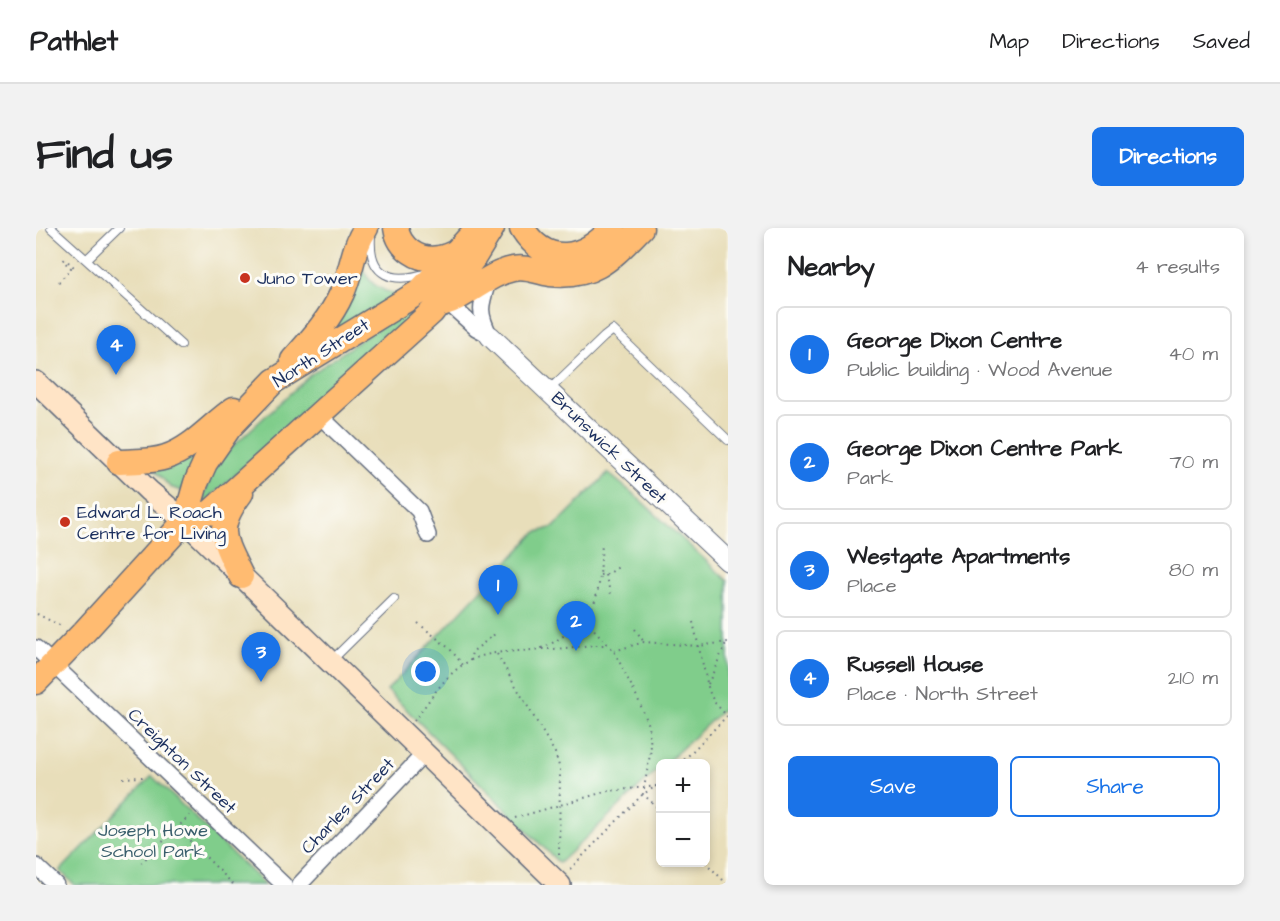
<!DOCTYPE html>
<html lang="en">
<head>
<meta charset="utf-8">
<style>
	:root { --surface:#fff; --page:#f2f2f2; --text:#202124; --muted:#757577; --line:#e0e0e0; --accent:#1a73e8 }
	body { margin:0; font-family:"Architects Daughter",sans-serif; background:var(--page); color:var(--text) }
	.controls { position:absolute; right:18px; bottom:18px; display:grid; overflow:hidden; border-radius:9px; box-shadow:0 3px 9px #0003 }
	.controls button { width:54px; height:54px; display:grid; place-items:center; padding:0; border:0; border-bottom:2px solid var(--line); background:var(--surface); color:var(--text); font:30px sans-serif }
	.you { position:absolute; left:390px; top:444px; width:21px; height:21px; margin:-15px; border:4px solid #fff; border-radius:50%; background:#1a73e8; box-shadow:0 0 0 9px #1a73e833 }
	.badge { display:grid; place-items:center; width:39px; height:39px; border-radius:50%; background:var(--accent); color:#fff; font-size:20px; font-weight:700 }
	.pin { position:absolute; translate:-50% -50px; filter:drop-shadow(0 2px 3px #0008) }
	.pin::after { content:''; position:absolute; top:32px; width:21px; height:18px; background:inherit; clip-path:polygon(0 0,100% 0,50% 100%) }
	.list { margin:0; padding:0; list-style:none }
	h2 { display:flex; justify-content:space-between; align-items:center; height:78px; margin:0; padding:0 24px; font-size:26px }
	h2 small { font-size:20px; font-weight:400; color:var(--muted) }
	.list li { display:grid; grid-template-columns:39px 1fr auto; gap:18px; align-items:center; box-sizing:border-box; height:96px; margin:0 12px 12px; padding:0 12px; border:2px solid var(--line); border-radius:9px }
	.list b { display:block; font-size:22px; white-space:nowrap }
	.list p { margin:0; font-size:20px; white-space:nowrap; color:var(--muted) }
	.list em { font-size:20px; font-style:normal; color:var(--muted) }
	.actions { display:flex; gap:12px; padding:18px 24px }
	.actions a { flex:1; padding:14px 0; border:2px solid var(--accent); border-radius:9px; text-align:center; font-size:21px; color:var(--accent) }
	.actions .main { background:var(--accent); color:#fff }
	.map { position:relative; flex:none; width:692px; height:657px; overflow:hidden; border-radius:9px }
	header { display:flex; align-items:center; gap:36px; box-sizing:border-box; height:84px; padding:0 30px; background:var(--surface); border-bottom:2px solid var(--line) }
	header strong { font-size:28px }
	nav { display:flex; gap:33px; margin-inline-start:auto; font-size:21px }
	.intro { display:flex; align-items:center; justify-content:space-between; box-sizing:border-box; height:144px; padding:0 36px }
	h1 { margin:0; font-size:42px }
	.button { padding:15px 27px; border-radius:9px; background:var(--accent); color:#fff; font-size:21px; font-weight:700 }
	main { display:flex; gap:36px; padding:0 36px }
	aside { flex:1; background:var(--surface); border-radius:9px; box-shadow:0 3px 9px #0003 }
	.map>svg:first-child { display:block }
	.green { fill:#80cd8b; stroke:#4e7e74; stroke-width:1.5 }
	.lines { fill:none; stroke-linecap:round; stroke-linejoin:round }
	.service-casing { stroke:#636c7e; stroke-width:10 }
	.minor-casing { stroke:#636c7e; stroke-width:18 }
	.tertiary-casing { stroke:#636c7e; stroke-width:22 }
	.secondary-casing { stroke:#636c7e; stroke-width:24 }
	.primary-casing { stroke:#636c7e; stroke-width:27 }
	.path { stroke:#636c7e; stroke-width:2; stroke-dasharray:1.5 4.5; stroke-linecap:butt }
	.service { stroke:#fff; stroke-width:8 }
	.minor { stroke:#fff; stroke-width:15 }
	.tertiary { stroke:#fff; stroke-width:20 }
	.secondary { stroke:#ffe4c6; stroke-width:21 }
	.primary { stroke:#ffbb71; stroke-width:24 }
	.poi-dot { fill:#c8321e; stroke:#fdfcf7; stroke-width:2 }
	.labels { text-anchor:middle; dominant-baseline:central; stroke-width:6; stroke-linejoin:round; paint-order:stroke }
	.poi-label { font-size:18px; fill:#1b2f5e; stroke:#fdfcf7; text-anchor:start }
	.street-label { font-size:18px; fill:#1b2f5e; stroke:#fdfcf7 }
	.park-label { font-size:18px; fill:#395e6c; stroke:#fdfcf7 }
</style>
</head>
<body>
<header>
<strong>Pathlet</strong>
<nav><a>Map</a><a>Directions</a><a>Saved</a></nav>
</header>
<div class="intro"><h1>Find us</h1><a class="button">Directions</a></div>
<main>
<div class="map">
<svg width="692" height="657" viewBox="0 0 692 657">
	<rect width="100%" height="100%" fill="#fdfcf7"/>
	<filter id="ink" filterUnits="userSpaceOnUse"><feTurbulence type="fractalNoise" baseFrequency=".0167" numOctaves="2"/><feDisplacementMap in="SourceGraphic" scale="12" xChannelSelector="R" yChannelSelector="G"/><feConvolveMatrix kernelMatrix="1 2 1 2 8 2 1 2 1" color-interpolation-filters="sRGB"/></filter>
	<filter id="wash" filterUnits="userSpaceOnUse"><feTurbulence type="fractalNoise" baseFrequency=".008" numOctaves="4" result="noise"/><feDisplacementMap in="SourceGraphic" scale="24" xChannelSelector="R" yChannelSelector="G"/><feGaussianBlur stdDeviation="1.35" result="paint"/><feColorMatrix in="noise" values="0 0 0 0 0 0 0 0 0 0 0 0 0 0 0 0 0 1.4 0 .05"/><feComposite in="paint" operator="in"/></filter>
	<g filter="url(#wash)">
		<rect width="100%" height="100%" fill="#e8deba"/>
		<path class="green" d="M323,29C330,53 337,59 360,67L296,109L291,104Z
			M373,79L379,85L167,276L168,266L181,235L198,217L274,147Z
			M165,217L146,263L134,259L116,239Z
			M572,245L600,268L692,353V477L630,535L624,536V540L523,635L351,462L499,305L518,299Z
			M116,548L229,657H39L24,643Z"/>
	</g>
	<g filter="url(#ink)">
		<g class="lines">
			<defs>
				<path id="service" d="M15,0L145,117
					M335,8C332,49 357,56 391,45
					M51,31L83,0
					M513,162L568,109L577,102L692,212
					M295,433L358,371"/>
				<path id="minor" d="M453,51C445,77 441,82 454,108
					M411,74L440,100L453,107
					M283,187L383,283L392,307
					M0,420L248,657
					M0,638L20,657
					M263,657L388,526"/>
				<path id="tertiary" d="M454,108L692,333"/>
				<path id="secondary" d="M0,154L113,263L149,293L524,657"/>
				<path id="primary" d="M360,0C363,20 383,34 403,30C410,29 416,26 422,23
					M486,0C511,40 548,32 576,0
					M406,76C432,69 451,46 477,41C490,38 501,44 514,46C559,51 576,29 605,0
					M257,132C275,112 295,90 306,65C316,44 316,20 330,0
					M83,234C98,233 116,234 130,229C156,221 176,196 198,181
					M205,265C178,301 187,311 205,348
					M149,293L160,255L169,235L193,200L238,153L383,64L442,0
					M0,454L49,403L149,293L175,284L396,84L437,31L456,0"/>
			</defs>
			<use href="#service" class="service-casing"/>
			<use href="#minor" class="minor-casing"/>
			<use href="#tertiary" class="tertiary-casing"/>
			<use href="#secondary" class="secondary-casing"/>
			<use href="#primary" class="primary-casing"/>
			<path class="path" d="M23,54L35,40L27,33L29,31L38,39L39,38
				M564,347L572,346L584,338
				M569,347L575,366
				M1,386L25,398
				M550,393L578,423L601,469L613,497L615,521L607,566L624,582
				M657,394L673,463L678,474L691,488
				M382,395L414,421L427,437
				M599,401L608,414
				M506,421C528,422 549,416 571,417
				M578,423L608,414L662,418L692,414
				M461,426L519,525L524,541L523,631
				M434,433L436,424L459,406
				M672,456L690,415
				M378,493C394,472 409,446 433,433C452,423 475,424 496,422C508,421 518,414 529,407C567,382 563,357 566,315
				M644,536L691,488
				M87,550L106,549L109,545
				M154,587L141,600L198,657
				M479,590L572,563L622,558
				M669,634L692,657
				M105,635L141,600
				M534,641L607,566L624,556"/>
			<use href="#service" class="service"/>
			<use href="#minor" class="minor"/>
			<use href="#tertiary" class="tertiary"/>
			<use href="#secondary" class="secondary"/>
			<use href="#primary" class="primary"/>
		</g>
	</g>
	<g class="poi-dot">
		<circle cx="209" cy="50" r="6"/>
		<circle cx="29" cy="294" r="6"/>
	</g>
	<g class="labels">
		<g class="poi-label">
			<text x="221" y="50">Juno Tower</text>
			<text x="41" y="284">Edward L. Roach<tspan x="41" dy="21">Centre for Living</tspan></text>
		</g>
		<g class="street-label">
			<text transform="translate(285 125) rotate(-33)">North Street</text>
			<text transform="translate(573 220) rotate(44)">Brunswick Street</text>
			<text transform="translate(146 533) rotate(44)">Creighton Street</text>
			<text transform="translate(312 578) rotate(-46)">Charles Street</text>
		</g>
		<g class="park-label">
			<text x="117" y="602">Joseph Howe<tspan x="117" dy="21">School Park</tspan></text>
		</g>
	</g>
</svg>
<div class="controls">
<button>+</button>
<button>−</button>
</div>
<div class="you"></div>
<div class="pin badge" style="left:462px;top:387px">1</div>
<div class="pin badge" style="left:540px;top:423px">2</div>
<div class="pin badge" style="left:225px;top:454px">3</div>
<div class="pin badge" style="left:80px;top:147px">4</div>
</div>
<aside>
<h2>Nearby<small>4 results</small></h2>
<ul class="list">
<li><span class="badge">1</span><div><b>George Dixon Centre</b><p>Public building · Wood Avenue</p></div><em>40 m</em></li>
<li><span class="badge">2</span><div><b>George Dixon Centre Park</b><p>Park</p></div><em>70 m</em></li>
<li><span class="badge">3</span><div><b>Westgate Apartments</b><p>Place</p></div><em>80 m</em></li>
<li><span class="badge">4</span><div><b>Russell House</b><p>Place · North Street</p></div><em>210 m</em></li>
</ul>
<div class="actions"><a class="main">Save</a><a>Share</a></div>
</aside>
</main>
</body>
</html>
